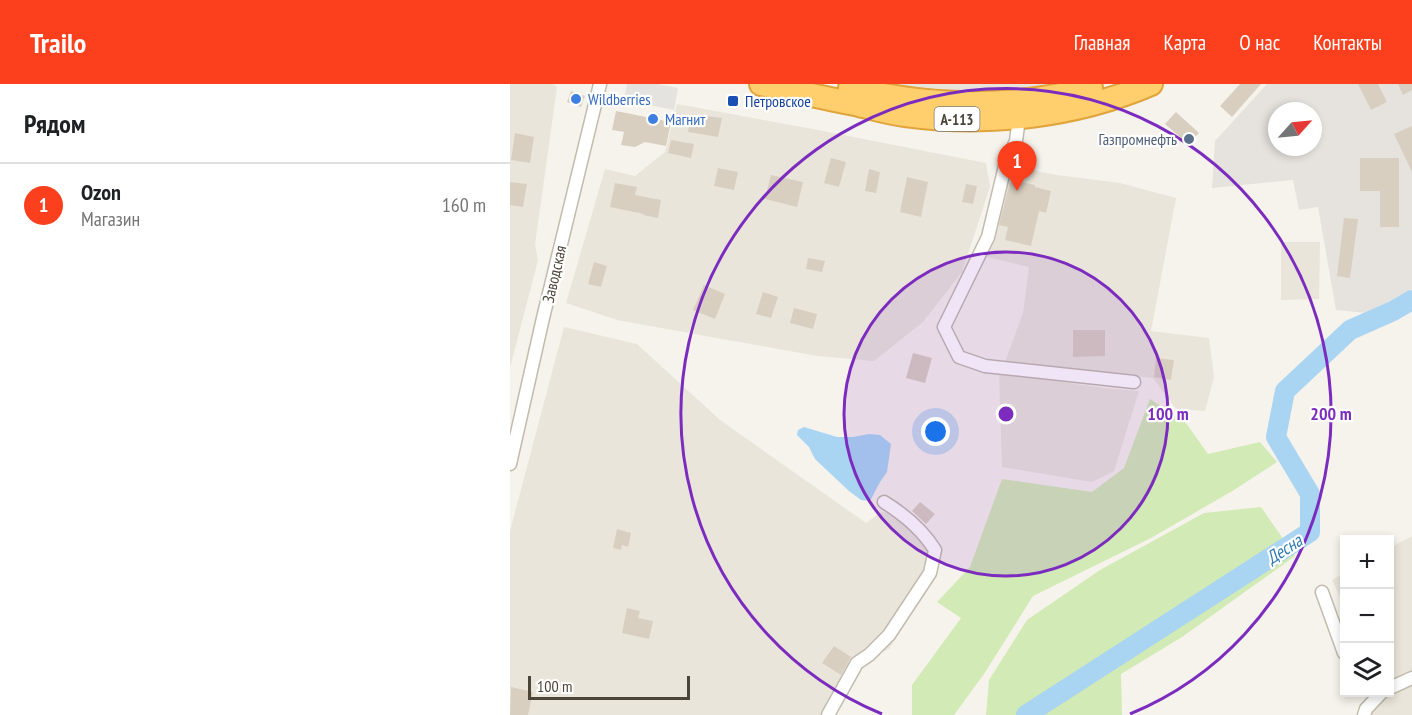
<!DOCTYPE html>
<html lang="ru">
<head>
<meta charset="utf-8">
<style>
	:root { --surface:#fff; --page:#f6f6f6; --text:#202124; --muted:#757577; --line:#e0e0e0; --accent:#fc3f1d }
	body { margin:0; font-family:"PT Sans Narrow",sans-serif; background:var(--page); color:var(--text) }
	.controls { position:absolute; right:18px; bottom:18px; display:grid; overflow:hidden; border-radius:0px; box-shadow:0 3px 9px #0003 }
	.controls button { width:54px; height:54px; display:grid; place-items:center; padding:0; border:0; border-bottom:2px solid var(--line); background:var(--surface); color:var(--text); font:30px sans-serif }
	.compass { position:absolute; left:758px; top:18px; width:54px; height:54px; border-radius:50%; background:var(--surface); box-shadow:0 3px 9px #0003; rotate:63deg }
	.scale { position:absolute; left:18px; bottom:15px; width:162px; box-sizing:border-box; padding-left:6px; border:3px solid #4b4439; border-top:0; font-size:16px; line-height:21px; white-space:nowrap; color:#4b4439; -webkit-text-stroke:4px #fff; paint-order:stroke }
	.you { position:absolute; left:426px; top:348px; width:21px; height:21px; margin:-15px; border:4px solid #fff; border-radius:50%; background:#1a73e8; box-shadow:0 0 0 9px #1a73e833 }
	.badge { display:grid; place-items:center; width:39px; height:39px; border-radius:50%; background:var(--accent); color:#fff; font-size:20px; font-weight:700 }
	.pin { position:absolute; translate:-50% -50px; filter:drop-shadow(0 2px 3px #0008) }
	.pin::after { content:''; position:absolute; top:32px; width:21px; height:18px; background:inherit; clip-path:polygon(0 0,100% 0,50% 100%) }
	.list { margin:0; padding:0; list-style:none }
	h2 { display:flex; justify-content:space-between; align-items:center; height:78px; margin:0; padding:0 24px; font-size:26px }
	h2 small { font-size:20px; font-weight:400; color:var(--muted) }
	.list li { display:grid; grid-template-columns:39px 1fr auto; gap:18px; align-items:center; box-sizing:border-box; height:84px; padding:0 24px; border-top:2px solid var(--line) }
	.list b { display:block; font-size:22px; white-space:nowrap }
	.list p { margin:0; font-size:20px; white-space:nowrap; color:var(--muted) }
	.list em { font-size:20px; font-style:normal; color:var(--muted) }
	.icon { flex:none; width:33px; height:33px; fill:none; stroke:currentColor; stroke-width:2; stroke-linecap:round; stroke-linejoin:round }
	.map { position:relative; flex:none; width:902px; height:631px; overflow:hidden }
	header { display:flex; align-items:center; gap:36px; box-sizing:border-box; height:84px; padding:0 30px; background:var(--accent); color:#fff }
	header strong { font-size:28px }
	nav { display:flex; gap:33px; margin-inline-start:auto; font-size:21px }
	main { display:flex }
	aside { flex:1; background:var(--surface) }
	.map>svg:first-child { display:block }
	.residential { fill:#eae5da }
	.industrial { fill:#e6e2dd; fill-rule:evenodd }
	.green { fill:#d2eab5 }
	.parking { fill:#e5e3e0 }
	.water { fill:#a9d4f2 }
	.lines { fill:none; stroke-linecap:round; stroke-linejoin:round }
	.river { stroke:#a9d4f2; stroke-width:20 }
	.building { fill:#d8cfc1 }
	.street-casing { stroke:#c2bbae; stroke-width:15 }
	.highway-casing { stroke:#e0a43c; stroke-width:26 }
	.street { stroke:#fff; stroke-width:12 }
	.highway { stroke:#ffcf6e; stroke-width:22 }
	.ring { fill:none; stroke:#7b2cbf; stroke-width:3 }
	.shop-dot { fill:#3f7fe0; stroke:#fff; stroke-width:2 }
	.transit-dot { fill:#1a4fb4; stroke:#fff; stroke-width:2 }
	.service-dot { fill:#5c6f8a; stroke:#fff; stroke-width:2 }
	.labels { text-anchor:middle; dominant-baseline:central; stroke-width:4.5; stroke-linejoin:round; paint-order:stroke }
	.shield { fill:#fff; stroke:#817c74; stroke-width:1.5 }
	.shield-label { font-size:15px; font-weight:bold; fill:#4b4439 }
	.shop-label { font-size:16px; fill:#366cbe; stroke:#fff; text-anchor:start }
	.transit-label { font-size:16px; fill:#164399; stroke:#fff; text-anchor:start }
	.service-label { font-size:16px; fill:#4e5e75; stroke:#fff; text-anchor:end }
	.street-label { font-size:16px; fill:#4b4439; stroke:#fff }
	.water-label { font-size:18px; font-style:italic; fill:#2e7ab2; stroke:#fff }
	.centre { fill:#7b2cbf; stroke:#fff; stroke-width:3 }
	.ring-label { font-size:18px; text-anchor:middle; font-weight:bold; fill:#7b2cbf; stroke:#fff; stroke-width:4.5; stroke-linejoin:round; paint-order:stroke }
</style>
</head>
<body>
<header>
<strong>Trailo</strong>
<nav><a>Главная</a><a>Карта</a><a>О нас</a><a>Контакты</a></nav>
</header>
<main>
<aside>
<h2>Рядом<small></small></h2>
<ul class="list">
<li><span class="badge">1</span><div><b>Ozon</b><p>Магазин</p></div><em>160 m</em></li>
</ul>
</aside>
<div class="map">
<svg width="902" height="631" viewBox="0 0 902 631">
	<rect width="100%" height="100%" fill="#f6f3ec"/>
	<path class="residential" d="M0,0H43L47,3L25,161L28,176L0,284Z
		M377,0H541L538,10L419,8Z
		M167,20L303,45L476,79L480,103L452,188L413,238L364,277L307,272L107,236L56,219L95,85L125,92L155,68Z
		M501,82L547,91L610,99L666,114L641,247L699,254L704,293L695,327L666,325L643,294L495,278L513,229L519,183L477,173Z
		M771,158H810L809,215L771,216Z
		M54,243L127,260L210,336L356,439L371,428L387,430L421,464L424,491L379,565L347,580L324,631H0V447Z
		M489,289L594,304L629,307L604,387L582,398L492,383Z
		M902,452V631H859L881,610L880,608V464Z
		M834,489V521L822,496Z"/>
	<path class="industrial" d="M757,0H902V205L857,229L826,226L808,123L789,126L783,96L702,104L705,57ZM767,27H803V63H767Z"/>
	<path class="green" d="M640,315L676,339L698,370L750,358L767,378L724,406L641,454L523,512L474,590L444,631H402V601L451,534L427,518L460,483L492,395L582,408L614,384Z
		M751,423L785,472L672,553L611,590L612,631H476L479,596L517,536L590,486L694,429Z"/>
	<path class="parking" d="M117,0H147L168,4L164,26L114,16Z"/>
	<path class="water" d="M294,343L327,353H343L359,350L370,351L381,360L377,388L370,398L360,417L351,416L339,407L305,375L299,363L287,351L288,346Z"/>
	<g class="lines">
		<path class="river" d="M516,631L800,448V410L766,353L775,307L840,246L883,227L902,216"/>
	</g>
	<path class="building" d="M730,0H751L722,33L710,22Z
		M848,0H868L877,18L861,26Z
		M888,0H902V6L893,11Z
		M61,7L75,12L71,23L57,18Z
		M106,27L161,38L156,62L135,58L125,63L111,61L114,48L102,46Z
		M666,28L689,49L678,60L655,40Z
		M181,30L212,34L208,53L178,48Z
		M902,42V88L884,50Z
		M5,49L24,53L20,79L1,76Z
		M161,56L184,60L181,74L158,69Z
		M321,74L336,78L329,103L314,99Z
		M850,74H889V143H870V107H850Z
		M208,84L228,88L224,106L204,102Z
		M359,85L370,88L366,109L355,107Z
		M261,91L293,98L287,123L255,115Z
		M397,93L418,98L411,133L390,128Z
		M0,98L17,100L13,123L0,121Z
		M500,98L512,100V98L525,101V103L541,107L536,129L529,127L521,162L495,156L498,143L489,141Z
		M105,99L127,103L125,111L151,116L148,134L133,131L134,130L100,123Z
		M456,100L467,102L463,120L452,118Z
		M834,134L848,135L840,194L827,192Z
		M298,174L315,177L312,188L296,185Z
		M84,178L97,182L91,203L78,200Z
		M194,201L215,210L205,235L183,226Z
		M253,208L268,213L261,234L246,230Z
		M284,224L307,230L303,245L280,239Z
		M563,246H595V272L563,273Z
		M403,269L422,274L415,299L396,294Z
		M646,274L664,276L661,296L644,293Z
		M410,418L425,430L416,440L402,427Z
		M107,445L121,449L118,463L112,461L111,466L103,464Z
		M117,524L130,527L128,534L143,537L139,555L112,549Z
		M324,562L341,573L331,591L312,579Z
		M1,603L23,608L18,631H0Z"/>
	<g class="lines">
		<defs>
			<path id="street" d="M509,34L506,57L495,82L478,153L434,243L449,273L475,282L624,298
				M0,380L33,234L90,0
				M812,508L834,569
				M880,604L902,594
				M318,631L347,579L359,571L379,551L420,489L425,466C412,445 395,431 374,418
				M854,631L856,625L872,608"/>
			<path id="highway" d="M251,0C283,7 314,14 345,20C362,24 378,29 395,31C477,42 564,33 641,0
				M340,4C419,23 502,25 581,4"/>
		</defs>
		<use href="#street" class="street-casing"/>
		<use href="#highway" class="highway-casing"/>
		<use href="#street" class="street"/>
		<use href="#highway" class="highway"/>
	</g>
	<circle cx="496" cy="330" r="162" fill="#7b2cbf" fill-opacity=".12"/>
	<g class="ring">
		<circle cx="496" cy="330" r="162"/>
		<path d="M372 630A325 325 0 1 1 620 630"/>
	</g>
	<g class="shop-dot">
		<circle cx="66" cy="15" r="6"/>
		<circle cx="143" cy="35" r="6"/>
	</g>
	<rect class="transit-dot" x="217" y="11" width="12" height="12" rx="3"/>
	<circle class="service-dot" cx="679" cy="55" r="6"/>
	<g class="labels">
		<rect class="shield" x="424.5" y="23" width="45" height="24" rx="4.5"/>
		<g class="shield-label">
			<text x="447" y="35">А-113</text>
		</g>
		<g class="shop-label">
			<text x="78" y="15">Wildberries</text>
			<text x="155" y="35">Магнит</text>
		</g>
		<g class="transit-label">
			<text x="235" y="17">Петровское</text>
		</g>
		<g class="service-label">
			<text x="667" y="55">Газпромнефть</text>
		</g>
		<g class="street-label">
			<text transform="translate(44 190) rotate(-77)">Заводская</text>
		</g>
		<g class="water-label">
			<text transform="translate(774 465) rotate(-33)">Десна</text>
		</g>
	</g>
	<circle cx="496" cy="330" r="9" class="centre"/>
	<g class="ring-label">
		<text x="658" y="336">100 m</text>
		<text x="821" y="336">200 m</text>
	</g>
</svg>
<div class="controls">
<button>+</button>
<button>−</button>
<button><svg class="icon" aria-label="layers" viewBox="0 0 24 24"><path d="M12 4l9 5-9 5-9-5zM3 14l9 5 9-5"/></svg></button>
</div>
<svg class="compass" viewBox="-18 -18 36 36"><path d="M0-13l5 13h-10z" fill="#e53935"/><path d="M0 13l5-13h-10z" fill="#757577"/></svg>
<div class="scale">100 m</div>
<div class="you"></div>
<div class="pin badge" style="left:507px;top:107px">1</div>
</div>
</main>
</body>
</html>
